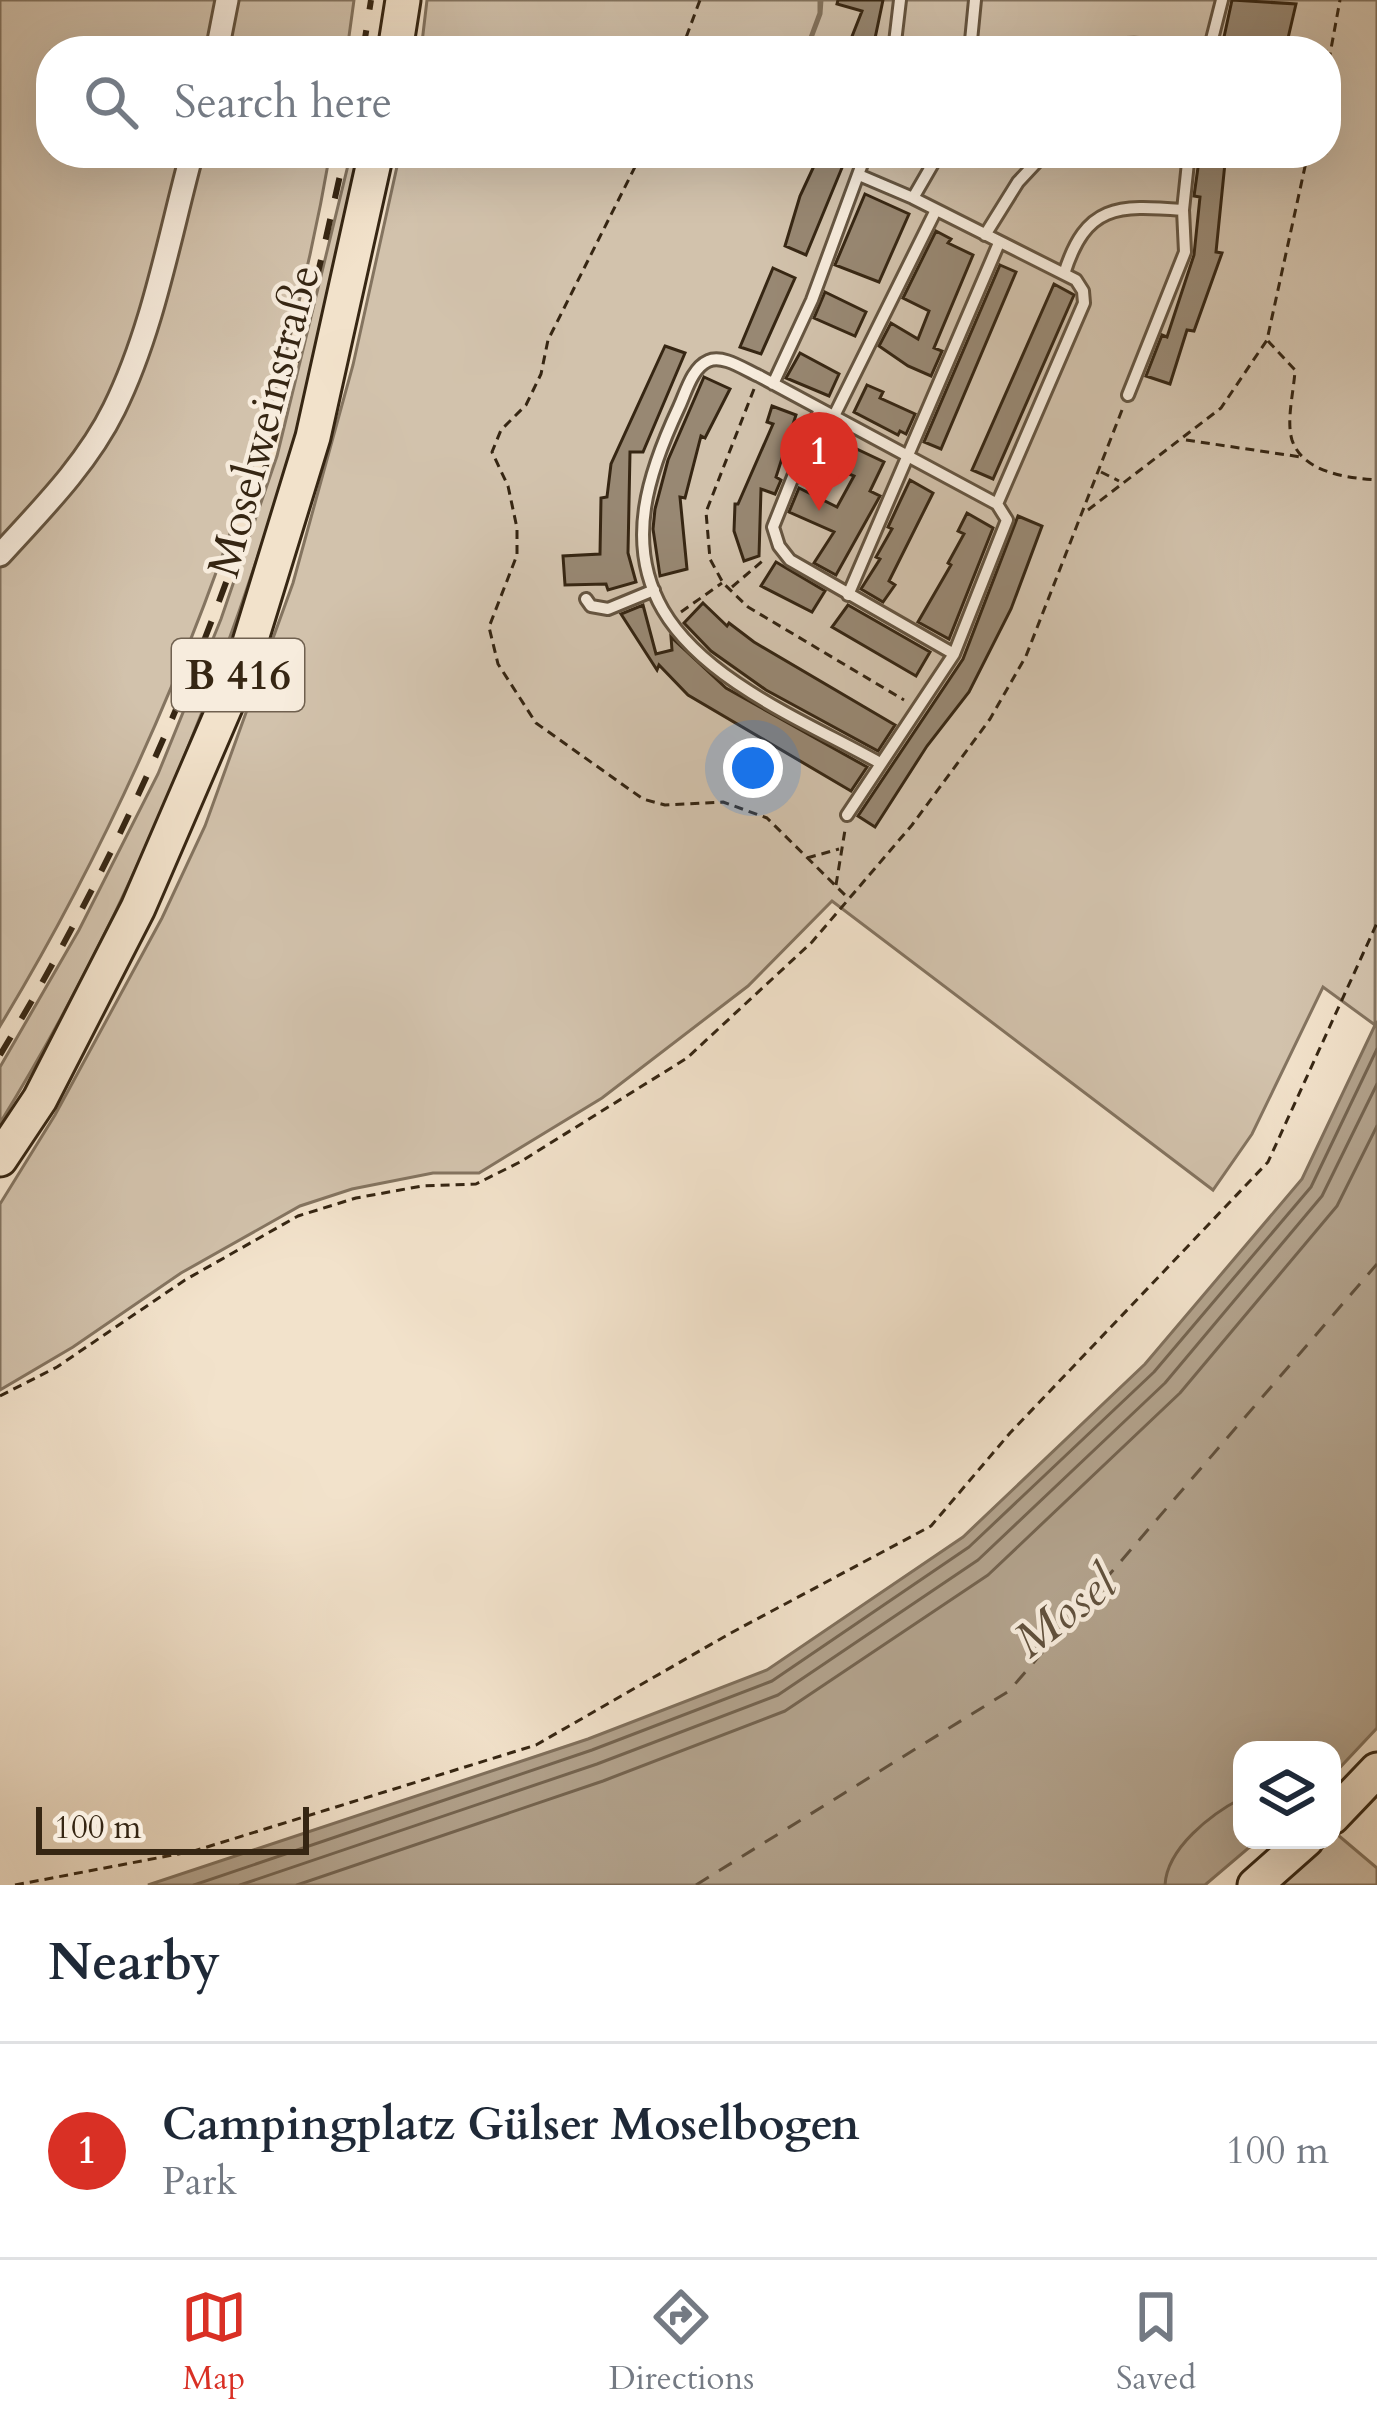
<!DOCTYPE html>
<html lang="en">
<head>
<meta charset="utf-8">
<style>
	:root { --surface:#fff; --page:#f2f2f3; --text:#1f2937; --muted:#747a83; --line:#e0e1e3; --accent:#d93025 }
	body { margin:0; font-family:Cardo,serif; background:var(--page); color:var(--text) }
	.controls { position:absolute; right:36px; bottom:36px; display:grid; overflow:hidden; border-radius:24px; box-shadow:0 12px 48px #0002 }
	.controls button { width:108px; height:108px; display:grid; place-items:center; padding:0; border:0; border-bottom:3px solid var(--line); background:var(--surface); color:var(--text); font:60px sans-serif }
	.scale { position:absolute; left:36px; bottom:30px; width:273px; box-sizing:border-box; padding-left:12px; border:6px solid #362613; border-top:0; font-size:33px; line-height:42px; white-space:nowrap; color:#362613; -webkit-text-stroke:9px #f7ecdd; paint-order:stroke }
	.you { position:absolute; left:753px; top:768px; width:42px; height:42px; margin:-30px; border:9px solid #fff; border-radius:50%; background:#1a73e8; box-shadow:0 0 0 18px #1a73e833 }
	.badge { display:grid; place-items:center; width:78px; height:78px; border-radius:50%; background:var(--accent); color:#fff; font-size:39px; font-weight:700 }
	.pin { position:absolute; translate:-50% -99px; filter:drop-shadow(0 3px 6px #0008) }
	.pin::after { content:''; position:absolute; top:63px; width:42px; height:36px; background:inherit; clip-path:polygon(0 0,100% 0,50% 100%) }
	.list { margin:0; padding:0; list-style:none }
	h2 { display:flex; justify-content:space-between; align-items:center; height:156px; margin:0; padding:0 48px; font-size:51px }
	h2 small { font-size:39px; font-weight:400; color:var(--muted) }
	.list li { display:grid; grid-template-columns:78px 1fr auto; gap:36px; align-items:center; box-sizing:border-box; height:216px; padding:0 48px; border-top:3px solid var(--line) }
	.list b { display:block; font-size:45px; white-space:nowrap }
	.list p { margin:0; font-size:39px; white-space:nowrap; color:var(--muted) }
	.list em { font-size:39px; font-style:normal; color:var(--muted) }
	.icon { flex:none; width:66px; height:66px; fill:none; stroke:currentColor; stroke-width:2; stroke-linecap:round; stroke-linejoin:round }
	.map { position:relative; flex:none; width:1377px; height:1885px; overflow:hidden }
	.search { position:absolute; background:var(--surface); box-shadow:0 12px 48px #0002; left:36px; right:36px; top:36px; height:132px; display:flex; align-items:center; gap:30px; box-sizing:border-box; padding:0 42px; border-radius:48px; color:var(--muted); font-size:45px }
	.sheet { height:372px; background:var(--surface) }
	nav { display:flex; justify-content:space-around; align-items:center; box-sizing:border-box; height:168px; border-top:3px solid var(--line); background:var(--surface); font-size:33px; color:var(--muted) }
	nav a { display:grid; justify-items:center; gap:6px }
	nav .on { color:var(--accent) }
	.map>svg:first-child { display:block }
	.green { fill:#d2c2ac; stroke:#847460; stroke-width:3 }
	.water { fill:#b2a28c; stroke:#80705c; stroke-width:3 }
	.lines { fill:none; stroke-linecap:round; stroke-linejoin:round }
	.shore { stroke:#746450; stroke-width:3 }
	.ferry { stroke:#61513d; stroke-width:3; stroke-dasharray:15 12; stroke-linecap:butt }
	.building { fill:#988873; stroke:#362613; stroke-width:3 }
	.lane-casing { stroke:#655541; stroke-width:16 }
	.street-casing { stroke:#655541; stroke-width:27 }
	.primary-casing { stroke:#362613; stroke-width:39 }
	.path { stroke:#362613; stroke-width:3; stroke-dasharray:9 6; stroke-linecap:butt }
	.lane { stroke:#f7ecdd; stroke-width:10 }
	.street { stroke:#f7ecdd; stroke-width:21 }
	.primary { stroke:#f2e2cb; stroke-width:33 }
	.rail { stroke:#362613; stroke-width:6; stroke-dasharray:21 21; stroke-linecap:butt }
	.labels { text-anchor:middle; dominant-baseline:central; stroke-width:9; stroke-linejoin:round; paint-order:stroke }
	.shield { fill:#f7ecdd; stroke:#706150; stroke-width:3 }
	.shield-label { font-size:42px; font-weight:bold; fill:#362613 }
	.street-label { font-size:45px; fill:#362613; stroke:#f7ecdd }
	.water-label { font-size:48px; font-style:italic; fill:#61513d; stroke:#f7ecdd }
</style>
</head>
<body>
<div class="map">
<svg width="1377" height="1885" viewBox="0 0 1377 1885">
	<rect width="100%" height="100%" fill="#f2e2cb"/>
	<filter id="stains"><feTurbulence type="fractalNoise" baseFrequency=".00167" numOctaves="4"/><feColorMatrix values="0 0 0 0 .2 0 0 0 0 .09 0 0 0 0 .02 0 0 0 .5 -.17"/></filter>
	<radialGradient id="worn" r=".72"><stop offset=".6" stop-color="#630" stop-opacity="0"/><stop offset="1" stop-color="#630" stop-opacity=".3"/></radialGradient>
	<path class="green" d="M0,0H354L347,51H51V153H330C279,450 156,768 0,1026Z
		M427,0H819V13L805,51H421Z
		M822,0H1377L1375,1025L1323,987L1252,1134L1213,1190L832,901L748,986L602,1098L479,1173H433L352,1189L300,1206L181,1273L73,1347L0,1390V1204L55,1115L162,918L205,826L293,583L353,365L400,153H1326V51H807L821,14Z
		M351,153H360C337,257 317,363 287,464C217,696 127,917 0,1123V1067L79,930L158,774L221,619L277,456Z
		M1332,1830L1377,1868V1885H1267L1319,1840H1332Z"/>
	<path class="water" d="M1377,1021V1728L1332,1776V1750H1242V1840H1258L1205,1885H148L588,1739L767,1670L963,1537L1145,1364L1302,1179Z"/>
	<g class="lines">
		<path class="shore" d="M194,1885L592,1750L772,1681L969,1547L1154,1372L1311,1187L1377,1049
			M240,1885L597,1764L778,1695L978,1560L1165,1383L1322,1196L1377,1084
			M297,1885L603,1781L785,1711L988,1575L1180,1393L1337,1206L1377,1126
			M1165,1885C1167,1848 1211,1814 1242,1798"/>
		<path class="ferry" d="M696,1885L1009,1691L1377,1264"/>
	</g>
	<path class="building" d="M838,0H883L873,48L851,39L862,11L837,4Z
		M1232,0L1296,4L1285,51H1221Z
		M820,153L846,158L806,255L785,246L800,196Z
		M1200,153H1226L1216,252L1222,253L1194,331L1187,330L1170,384L1146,376L1162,335L1167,337L1194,255L1200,197L1194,196Z
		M865,194L909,214L879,282L835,265Z
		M936,231L951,239L948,243L973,255L934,348L942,351L931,376L908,366L879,346L891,323L918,339L929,311L903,298Z
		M1000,265L1016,272L941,449L924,442Z
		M773,268L795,278L761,354L740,347Z
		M1054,284L1074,295L993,479L972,470Z
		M825,292L866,312L855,336L814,318Z
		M665,346L685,353L643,452H630L628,553L636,582L608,590L606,584L565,585L563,556L600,554L601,498L607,497L611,464Z
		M800,353L839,374L829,396L786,378Z
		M704,377L730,389L705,438L701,436L685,498L680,497L687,569L660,576L653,529L655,509L668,460Z
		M867,385L883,392L880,398L915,414L906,434L900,431L898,435L854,412Z
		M772,406L796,415L776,477L781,480L775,494L761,489L759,556L744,561L734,531L735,504H738L773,424L767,422Z
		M823,433L884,462L870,491L880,496L836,575L814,563L834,532L789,512L799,488L837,507L854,476L813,459Z
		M910,480L933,493L889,581L895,585L883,602L861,589L880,559L876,557L892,529L888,527Z
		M967,513L993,528L949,639L918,622L951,565L948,563L964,534L958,531Z
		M1018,516L1042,526L1011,609L969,692L927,746L875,827L858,816L963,659Z
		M776,562L825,591L812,612L761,586Z
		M703,603L727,626L729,623L754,642L895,725L878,751L766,690L711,651L684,623Z
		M643,605L656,654L672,650L671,637L726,688L867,767L851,791L688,695L659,665L657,670L621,614Z
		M848,605L930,652L916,676L832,627Z"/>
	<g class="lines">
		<defs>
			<path id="lane" d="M894,51L900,0
				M970,51L975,0
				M1075,51C1118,40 1160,43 1203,51
				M1209,51L1222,0
				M913,198L939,153
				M985,235L1018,182L1045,153
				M1064,274C1086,204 1117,205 1183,210
				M773,384L812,300L866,153
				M1128,395L1185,252L1183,210L1189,153
				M820,409L773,527L779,546L790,560L954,654
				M833,418L935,212
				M848,595L999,243
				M586,599L591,606L608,609L654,590
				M880,763C809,723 705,682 663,610C624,543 649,471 679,407C686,392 692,368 708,361C723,354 745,370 759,376L997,504
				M847,815L954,654L1007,520L997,504L1084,303L1083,291L1076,280L913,198L859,175"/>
			<path id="street" d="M217,51L227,0
				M0,555C41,510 87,464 114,409C153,330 169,238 192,153"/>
			<path id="primary" d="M395,51L403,0
				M0,1159L40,1099L138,908L243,665L313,437L376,153
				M1332,1817L1377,1770
				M1255,1885L1306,1840"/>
		</defs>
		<use href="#lane" class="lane-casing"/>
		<use href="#street" class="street-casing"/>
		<use href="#primary" class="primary-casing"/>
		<path class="path" d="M681,51L700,0
			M1326,76L1340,0
			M642,153L548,340L541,374L526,405L501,430L492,452L508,486L517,528V555L489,627L498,664L536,723L643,799L665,805L723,802L767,818L846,896
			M1268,341L1295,370C1294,391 1286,420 1292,440C1303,473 1348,478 1377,480
			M754,389L706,512L710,559L723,583L748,607L904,700
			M1186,440L1301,457
			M1101,472L1119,481
			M1088,510L1221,408L1267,340L1308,153
			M732,587L766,558
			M681,612L722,583
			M807,858L839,849
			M836,885L845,830
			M0,1396L57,1367L185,1280L298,1216L356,1198L422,1186L476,1184L520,1162L687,1058L812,942L912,825L990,719L1026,656L1122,410
			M15,1885L194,1851L536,1745L729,1634L931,1526L1010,1433L1268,1162L1377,923"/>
		<use href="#lane" class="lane"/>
		<use href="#street" class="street"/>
		<use href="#primary" class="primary"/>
		<path class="rail" d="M363,51L371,0
			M0,1055C115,864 206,660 272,446C302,350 323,251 345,153"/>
	</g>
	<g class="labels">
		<rect class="shield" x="172" y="639" width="132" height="72" rx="9"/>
		<g class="shield-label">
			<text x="238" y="675">B 416</text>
		</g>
		<g class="street-label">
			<text transform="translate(264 421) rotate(-75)">Moselweinstraße</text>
		</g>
		<g class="water-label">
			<text transform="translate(1065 1612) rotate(-38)">Mosel</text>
		</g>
	</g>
	<rect width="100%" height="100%" filter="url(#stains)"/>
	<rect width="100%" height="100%" fill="url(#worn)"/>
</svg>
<div class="controls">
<button><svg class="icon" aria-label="layers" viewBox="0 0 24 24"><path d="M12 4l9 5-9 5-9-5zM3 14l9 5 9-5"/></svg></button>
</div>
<div class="scale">100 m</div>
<div class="you"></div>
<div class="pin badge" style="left:819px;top:511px">1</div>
<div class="search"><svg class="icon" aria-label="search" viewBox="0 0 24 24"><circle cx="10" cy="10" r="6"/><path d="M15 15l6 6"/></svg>Search here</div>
</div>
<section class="sheet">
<h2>Nearby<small></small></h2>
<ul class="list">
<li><span class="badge">1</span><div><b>Campingplatz Gülser Moselbogen</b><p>Park</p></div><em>100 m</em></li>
</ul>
</section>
<nav>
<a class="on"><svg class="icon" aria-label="map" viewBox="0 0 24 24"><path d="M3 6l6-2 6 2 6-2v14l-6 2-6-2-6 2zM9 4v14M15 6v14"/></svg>Map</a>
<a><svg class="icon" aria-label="directions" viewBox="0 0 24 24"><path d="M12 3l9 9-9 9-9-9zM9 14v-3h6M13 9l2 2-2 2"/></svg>Directions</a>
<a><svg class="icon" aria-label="saved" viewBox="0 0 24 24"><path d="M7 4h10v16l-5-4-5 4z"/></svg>Saved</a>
</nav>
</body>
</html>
